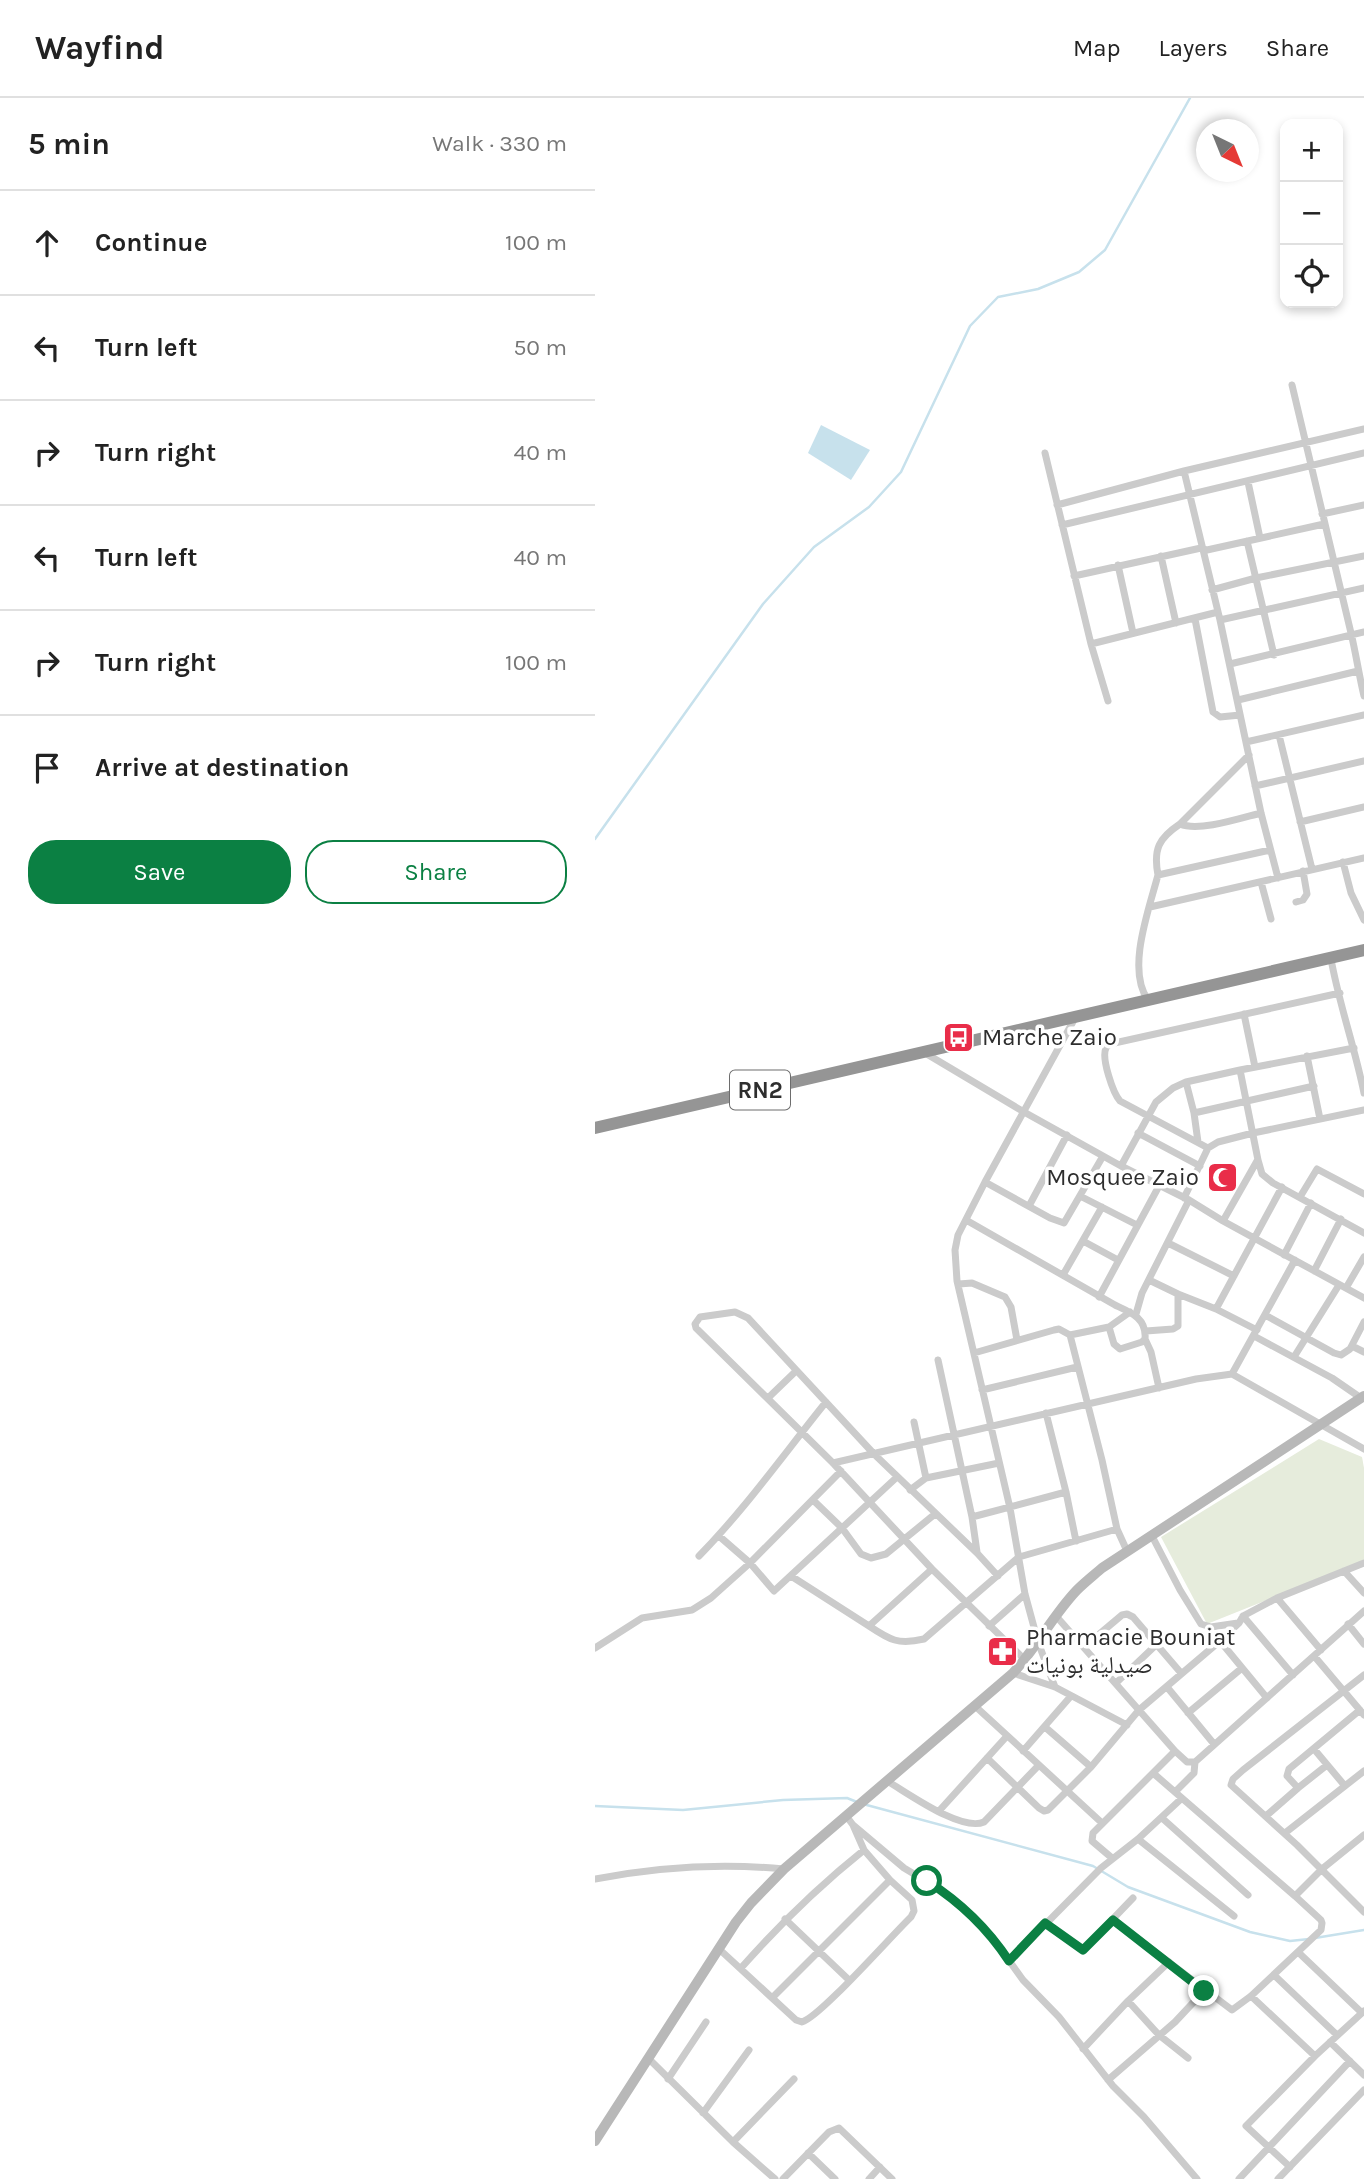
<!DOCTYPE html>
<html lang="en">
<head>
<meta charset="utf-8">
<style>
	:root { --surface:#fff; --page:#f6f6f6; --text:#222; --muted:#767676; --line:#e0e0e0; --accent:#0b8043 }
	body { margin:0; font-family:Karla,"Noto Naskh Arabic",sans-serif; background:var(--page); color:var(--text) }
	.controls { position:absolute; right:21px; top:21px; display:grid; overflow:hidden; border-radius:14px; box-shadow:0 4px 10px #0003 }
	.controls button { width:63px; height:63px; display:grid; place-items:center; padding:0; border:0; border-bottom:2px solid var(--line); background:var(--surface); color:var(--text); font:35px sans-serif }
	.compass { position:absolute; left:601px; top:21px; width:63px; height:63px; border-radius:50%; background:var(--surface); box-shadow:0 4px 10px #0003; rotate:137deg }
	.stop { position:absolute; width:21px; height:21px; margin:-16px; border:5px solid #0b8043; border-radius:50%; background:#fff }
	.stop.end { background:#0b8043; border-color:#fff; box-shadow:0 2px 7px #0008 }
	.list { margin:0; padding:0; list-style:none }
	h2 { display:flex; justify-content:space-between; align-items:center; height:91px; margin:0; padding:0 28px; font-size:30px }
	h2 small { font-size:23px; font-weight:400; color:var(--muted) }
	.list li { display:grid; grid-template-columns:46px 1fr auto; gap:21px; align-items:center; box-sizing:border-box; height:105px; padding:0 28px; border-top:2px solid var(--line) }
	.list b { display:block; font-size:26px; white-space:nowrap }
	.list em { font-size:23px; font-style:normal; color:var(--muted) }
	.actions { display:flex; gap:14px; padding:21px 28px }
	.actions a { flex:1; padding:16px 0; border:2px solid var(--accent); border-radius:28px; text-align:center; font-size:24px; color:var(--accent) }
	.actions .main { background:var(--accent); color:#fff }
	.icon { flex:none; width:38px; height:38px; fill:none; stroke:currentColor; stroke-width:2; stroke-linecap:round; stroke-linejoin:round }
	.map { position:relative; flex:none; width:769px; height:2081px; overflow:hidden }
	header { display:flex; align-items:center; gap:42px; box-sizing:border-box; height:98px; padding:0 35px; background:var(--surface); border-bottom:2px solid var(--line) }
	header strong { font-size:33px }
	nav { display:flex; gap:38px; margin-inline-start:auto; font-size:24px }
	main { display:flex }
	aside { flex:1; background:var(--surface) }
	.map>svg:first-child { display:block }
	.green { fill:#e6ecdc }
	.water { fill:#c7e1ec }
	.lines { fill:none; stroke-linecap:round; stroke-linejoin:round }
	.stream { stroke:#c7e1ec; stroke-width:2.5 }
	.street { stroke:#cbcbcb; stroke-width:7 }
	.secondary { stroke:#b8b8b8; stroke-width:10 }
	.highway { stroke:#959595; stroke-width:12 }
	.route { stroke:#0b8043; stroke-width:9 }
	.labels { text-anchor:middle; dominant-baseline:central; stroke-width:7; stroke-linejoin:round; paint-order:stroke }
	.shield { fill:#fff; stroke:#6d6d6d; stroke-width:2 }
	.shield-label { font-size:23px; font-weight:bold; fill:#2e2e2e }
	.poi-label { font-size:24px; fill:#2e2e2e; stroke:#fff; text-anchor:start }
</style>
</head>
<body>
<header>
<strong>Wayfind</strong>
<nav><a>Map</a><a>Layers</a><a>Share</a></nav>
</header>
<main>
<aside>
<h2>5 min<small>Walk · 330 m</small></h2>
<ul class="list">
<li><svg class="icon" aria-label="ahead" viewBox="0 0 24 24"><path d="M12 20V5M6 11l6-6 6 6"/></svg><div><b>Continue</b></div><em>100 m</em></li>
<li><svg class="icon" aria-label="left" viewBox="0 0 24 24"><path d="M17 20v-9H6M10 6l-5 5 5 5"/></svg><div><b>Turn left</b></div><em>50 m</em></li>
<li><svg class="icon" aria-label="right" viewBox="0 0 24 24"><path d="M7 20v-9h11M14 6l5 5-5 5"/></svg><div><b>Turn right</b></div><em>40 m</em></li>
<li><svg class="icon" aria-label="left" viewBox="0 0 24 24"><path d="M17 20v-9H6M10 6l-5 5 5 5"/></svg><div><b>Turn left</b></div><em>40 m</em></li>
<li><svg class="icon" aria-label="right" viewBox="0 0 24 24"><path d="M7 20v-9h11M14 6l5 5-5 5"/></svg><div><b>Turn right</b></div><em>100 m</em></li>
<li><svg class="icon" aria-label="arrive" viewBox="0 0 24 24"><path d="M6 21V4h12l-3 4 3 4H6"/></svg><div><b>Arrive at destination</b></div></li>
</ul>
<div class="actions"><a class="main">Save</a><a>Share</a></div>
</aside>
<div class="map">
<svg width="769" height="2081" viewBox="0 0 769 2081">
	<rect width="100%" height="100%" fill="#fff"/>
	<path class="green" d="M724,1341L767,1359L769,1370V1463L612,1526L566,1439Z"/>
	<path class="water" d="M226,327L275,352L256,382L213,355Z"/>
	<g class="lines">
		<path class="stream" d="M0,741L168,506L219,449L274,409L306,374L375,228L403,199L443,191L484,174L510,152L595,0
			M268,1706L498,1768L533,1789L655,1834L695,1843L714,1841
			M0,1708L88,1712L188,1702L252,1700L262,1704
			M720,1840L769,1832"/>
		<path class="street" d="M697,287C716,370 737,452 756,535C761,556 764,577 769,598
			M450,355L496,546L513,603
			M589,373L625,522L666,715L683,780
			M653,384L665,440
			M462,407L589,373L769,331
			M727,416L769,407
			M467,427L769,355
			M652,443L679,557
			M566,458L581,525
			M523,467L538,535
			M479,478L606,450L612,452L729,426
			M617,492L661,480L769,458
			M600,521L618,614L625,619L645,617
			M625,522L769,490
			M496,546L623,514
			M635,566L769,534
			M643,602L763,573
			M684,637L717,771
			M651,644L769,617
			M654,657L585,726C604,734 646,720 666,715
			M660,688L769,663
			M705,724L769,709
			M748,764L756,795L769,822
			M563,777L675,752
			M666,784L676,821
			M701,804L708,802L712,796L708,773
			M555,809L769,760
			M736,861C744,906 760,950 769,995
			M553,902C531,872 554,811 563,777C558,751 564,740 585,726
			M649,916L660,969
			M330,955L429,1014L526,1068L594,1102L628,1123L769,1200
			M712,958L725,1021
			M645,972L663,1062L667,1076L678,1085L769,1135
			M591,984L599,1015L603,1044
			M599,1015L719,988
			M543,1035L605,1068
			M613,1050L525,1003C518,995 506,960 511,950C512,948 514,947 515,946L745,895
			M526,1068L561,1004L578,990L591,984L645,972L759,950
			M390,1084L455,1120L469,1125L508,1058
			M485,1098L542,1127
			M705,1099L722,1071L769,1096
			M589,1100L613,1050L623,1044L658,1035L769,1012
			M434,1108L472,1037
			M371,1122L520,1207C535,1214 552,1220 550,1241L547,1244L525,1251L519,1246L514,1229
			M628,1123L662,1063
			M488,1143L523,1162
			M573,1145L639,1178
			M689,1157L716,1105
			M719,1173L746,1121
			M468,1177L507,1109
			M554,1182L583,1196
			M364,1186L377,1185L410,1199L416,1209L422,1242
			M751,1190L769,1159
			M504,1199L564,1088
			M621,1211L662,1232
			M541,1216L547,1195L594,1102
			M670,1217L739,1255L746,1257L755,1251L769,1224
			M551,1233L578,1231L583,1228V1196L621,1211L687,1089
			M475,1237L514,1229L535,1214
			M659,1238L737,1280L766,1300
			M550,1241L556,1254L564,1290
			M757,1248L769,1254
			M379,1255L459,1232L464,1231L475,1237L507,1362L522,1431L532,1453
			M699,1259L744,1187
			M343,1262L377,1419L382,1454
			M637,1276L700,1162
			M387,1292L482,1269
			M173,1300L201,1273
			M451,1315L471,1394L481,1443
			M319,1324L331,1380
			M238,1365L601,1281L637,1276L769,1351
			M315,1392L331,1380L404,1365
			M218,1402L247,1430L266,1456L276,1460L291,1456L340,1416
			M377,1419L471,1394
			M124,1438L155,1465L179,1493L302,1379
			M557,1438L585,1492L606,1526L616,1529L643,1525
			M104,1458C150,1411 189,1356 231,1304
			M749,1473L769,1495
			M196,1478L274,1528L337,1471
			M403,1478L382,1455L279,1356L153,1220L140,1214L105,1219L100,1226L101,1230L238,1365L337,1471L430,1562
			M682,1500L726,1552
			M461,1518L580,1653L592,1664H600
			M648,1518L698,1577
			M753,1526L769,1546
			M274,1528C295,1542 303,1547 329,1541L424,1459L522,1431
			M394,1528L430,1496
			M625,1543L672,1600
			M489,1549L527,1517L532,1516L538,1519L586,1575
			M0,1550L47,1520L97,1512L116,1500L155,1465L246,1373
			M720,1559L769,1617
			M418,1575L460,1589L532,1627
			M769,1577L648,1672L638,1681L636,1687L702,1747L769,1814
			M521,1585L562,1546
			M460,1589L443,1544L430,1496L415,1410L362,1183L360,1152L363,1137L390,1084L480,920
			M572,1589L619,1646
			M380,1608L507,1725
			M593,1615L647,1570
			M450,1629L496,1669
			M719,1651L750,1688
			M428,1653L476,1598
			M392,1660L444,1710L449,1713L453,1712L496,1669L544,1612L625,1543L644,1525L648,1518L682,1500L769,1465
			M292,1683C313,1695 366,1734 389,1724L444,1667
			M703,1690L732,1667
			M580,1694L599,1675L600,1664L769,1513
			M344,1713L412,1638
			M671,1718L703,1690L692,1678L694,1671L765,1612
			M567,1720L653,1797
			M258,1727L309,1770L349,1794L382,1823L397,1839L428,1882L464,1919L518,1988L549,2019L602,2081
			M690,1735L769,1673
			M543,1741L639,1818
			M517,1760L497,1743L498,1735L580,1653
			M0,1781C62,1769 127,1765 189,1771
			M700,1798L727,1771L769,1737
			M190,1821L254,1882
			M518,1822L637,1912L656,1898L726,1832L727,1825L726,1822L700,1798L558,1675
			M450,1825L488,1852L538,1800
			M123,1850L201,1922L207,1924C225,1919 297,1837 316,1819L319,1813L317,1802L295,1782L269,1752L258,1727L252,1719
			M703,1854L767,1915
			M414,1863L506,1770L543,1741L586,1701
			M146,1870C184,1827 224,1788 269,1752
			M679,1877L742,1937
			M656,1898L720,1958
			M177,1900L295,1782
			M533,1903L564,1937L593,1960
			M735,1944L769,1977
			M488,1951L533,1903L574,1864
			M53,1960L138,2044L180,2081
			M73,1981L111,1924
			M513,1982L580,1924L609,1893
			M108,2015L154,1952
			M138,2044L199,1981
			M213,2055L240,2081
			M695,2069L651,2028L720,1958L769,1913
			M188,2081L234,2034L244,2030L297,2081
			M274,2081L285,2069
			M644,2081L755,1963
			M683,2081L769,1992"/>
		<path class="secondary" d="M0,2043L141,1824L156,1805L189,1771L418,1575C442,1549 458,1517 482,1492C490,1484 499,1477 507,1470L769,1298"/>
		<path class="highway" d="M0,1030L769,852"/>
	</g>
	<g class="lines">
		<path class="route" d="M332,1783C365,1804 393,1831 414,1863L450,1825L488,1852L518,1822L609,1893"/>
	</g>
	<defs>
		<symbol id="bus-square" viewBox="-11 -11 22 22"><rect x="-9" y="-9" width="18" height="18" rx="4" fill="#e92d49" stroke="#fff"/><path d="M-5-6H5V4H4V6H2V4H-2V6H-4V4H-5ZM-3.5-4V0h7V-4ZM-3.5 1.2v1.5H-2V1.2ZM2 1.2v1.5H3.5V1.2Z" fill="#fff"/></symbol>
		<symbol id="mosque-square" viewBox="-11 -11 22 22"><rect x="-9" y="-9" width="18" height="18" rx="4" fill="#e92d49" stroke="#fff"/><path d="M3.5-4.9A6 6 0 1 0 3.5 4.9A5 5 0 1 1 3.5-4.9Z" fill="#fff"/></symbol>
		<symbol id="pharmacy-square" viewBox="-11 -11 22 22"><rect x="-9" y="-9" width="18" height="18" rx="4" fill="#e92d49" stroke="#fff"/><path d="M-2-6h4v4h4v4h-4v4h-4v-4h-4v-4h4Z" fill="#fff"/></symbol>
	</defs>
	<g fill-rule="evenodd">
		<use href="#bus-square" x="346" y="922" width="35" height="35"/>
		<use href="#mosque-square" x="610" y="1062" width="35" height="35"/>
		<use href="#pharmacy-square" x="390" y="1536" width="35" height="35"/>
	</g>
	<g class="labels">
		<rect class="shield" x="135" y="972.5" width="60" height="39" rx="5"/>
		<g class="shield-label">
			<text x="165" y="992">RN2</text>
		</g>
		<g class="poi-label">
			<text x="387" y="939">Marche Zaio</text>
			<text x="604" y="1079" text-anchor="end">Mosquee Zaio</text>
			<text x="431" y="1539">Pharmacie Bouniat<tspan x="431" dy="28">صيدلية بونيات</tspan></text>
		</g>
	</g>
</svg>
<div class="controls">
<button>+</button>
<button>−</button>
<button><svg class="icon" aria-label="locate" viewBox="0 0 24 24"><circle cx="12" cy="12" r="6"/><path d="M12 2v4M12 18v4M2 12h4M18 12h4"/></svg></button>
</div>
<svg class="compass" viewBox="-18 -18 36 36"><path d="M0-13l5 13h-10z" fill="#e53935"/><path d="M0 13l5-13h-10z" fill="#767676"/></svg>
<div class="stop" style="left:332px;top:1783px"></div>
<div class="stop end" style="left:609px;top:1893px"></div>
</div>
</main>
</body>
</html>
